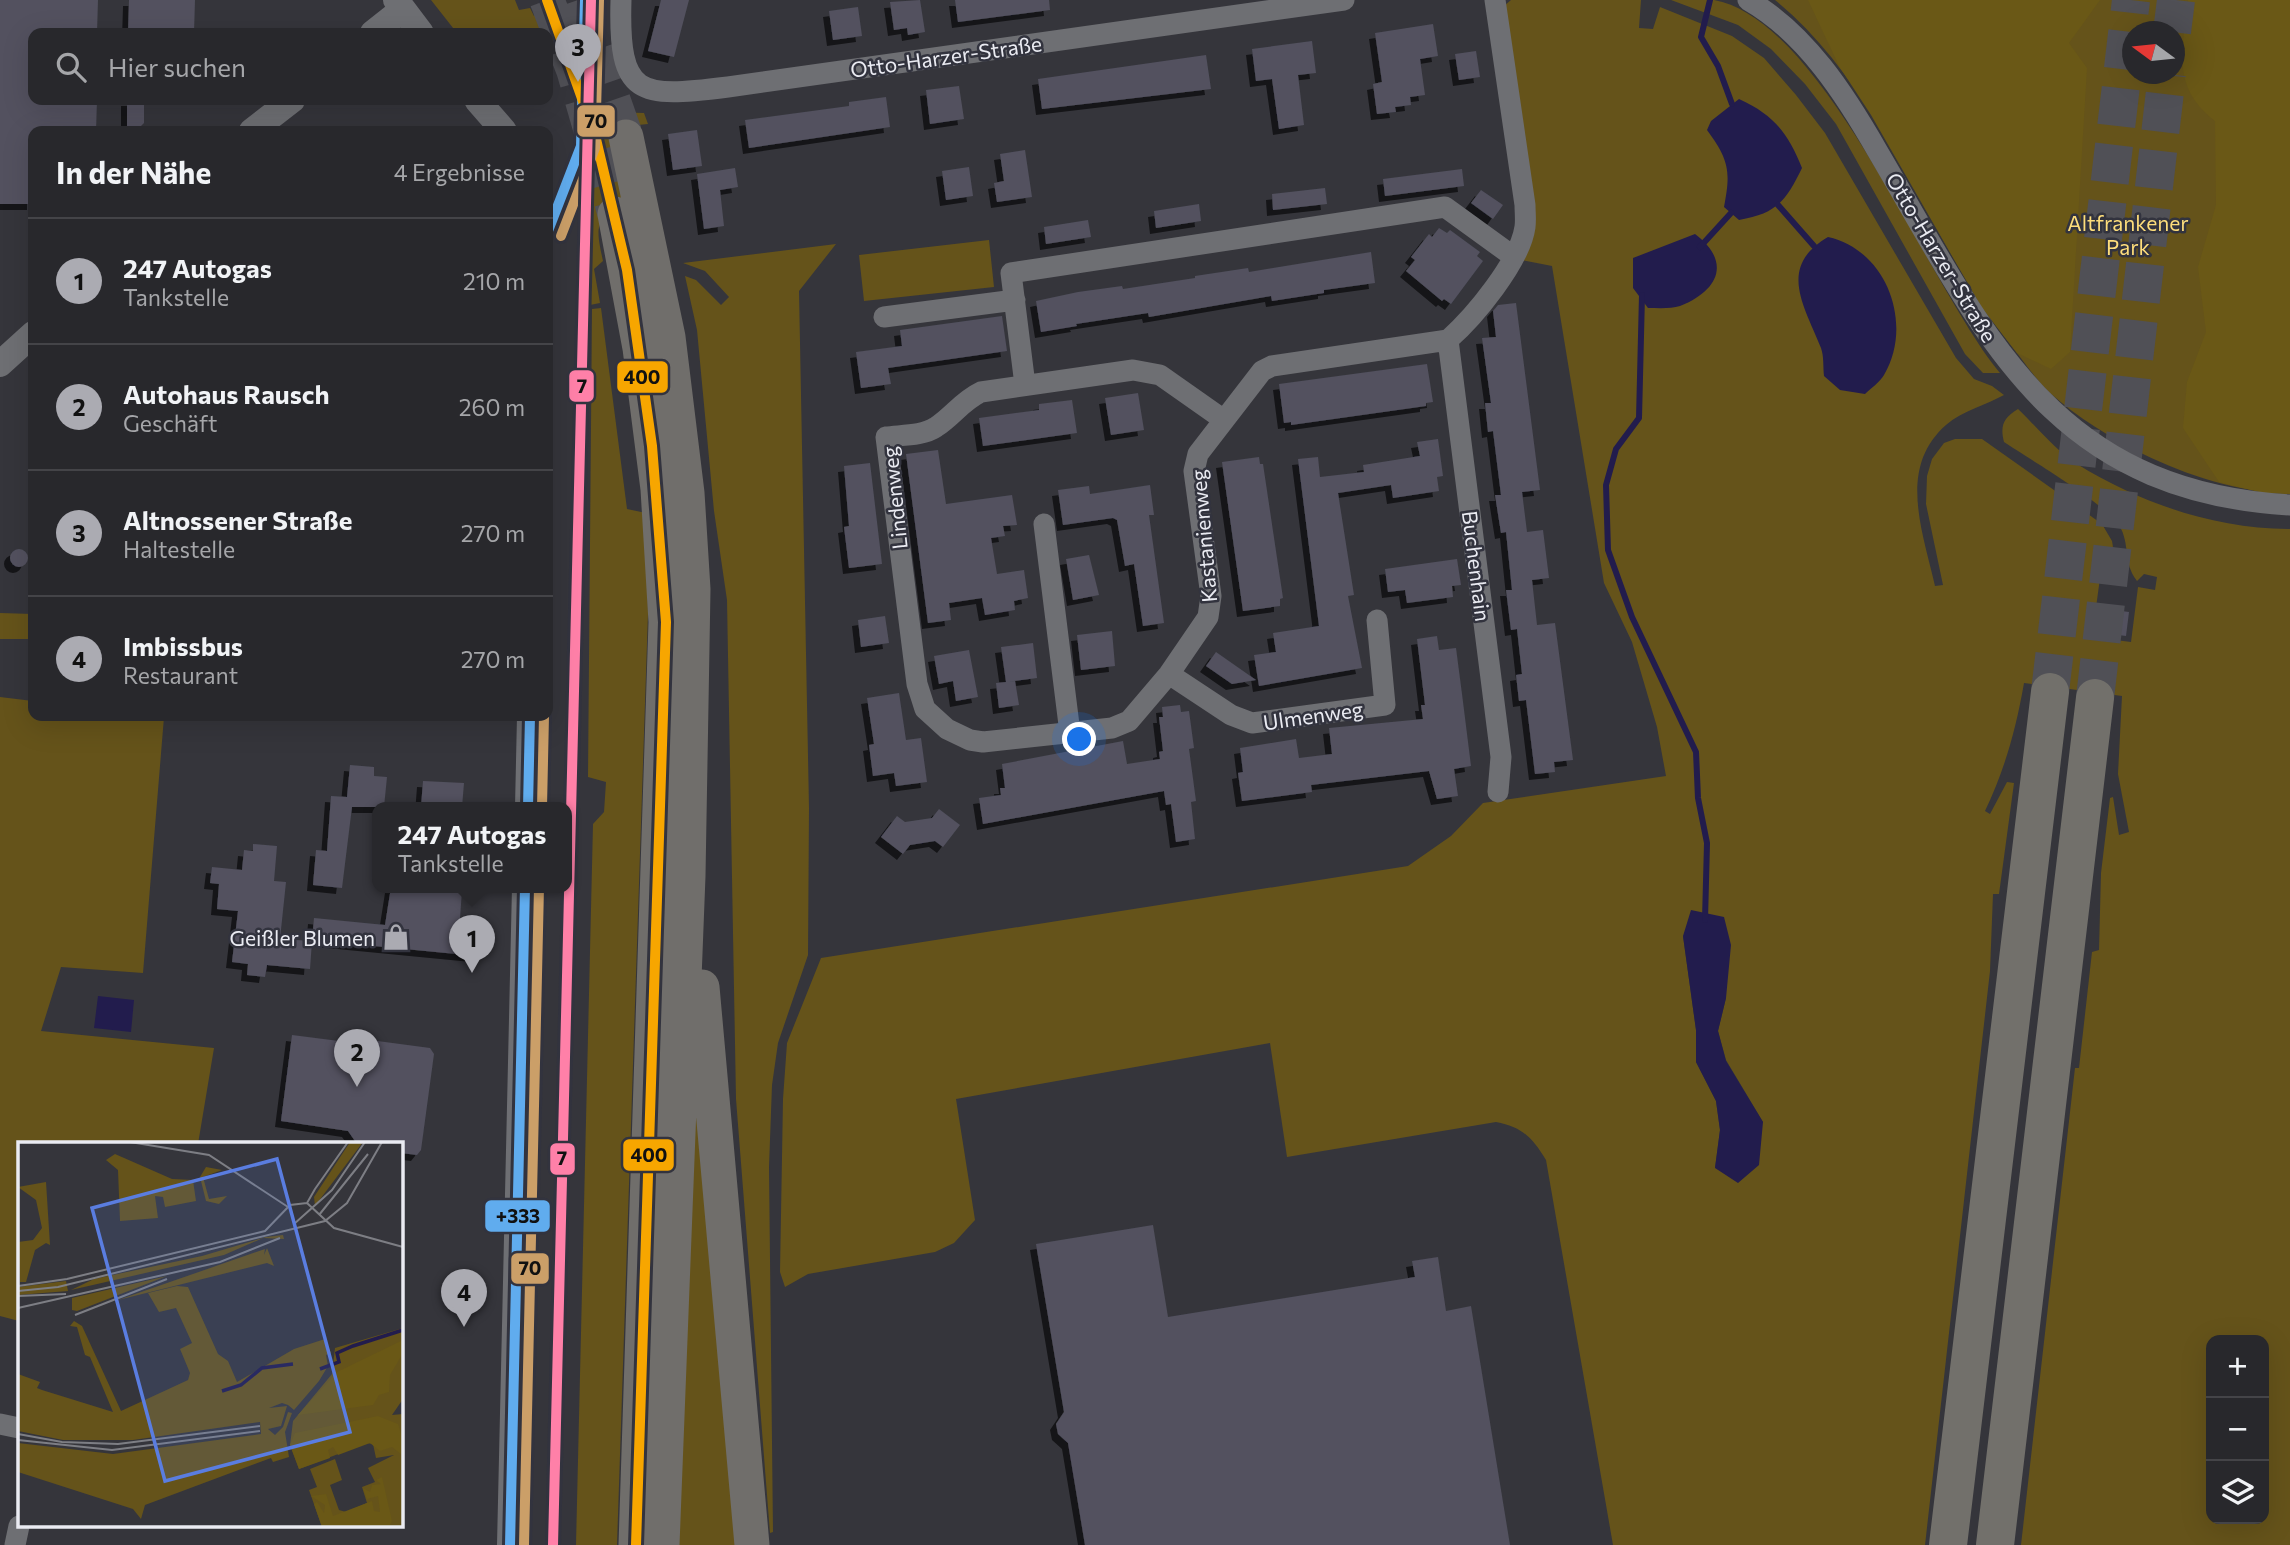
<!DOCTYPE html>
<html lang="de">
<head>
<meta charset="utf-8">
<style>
	:root { --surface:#28282c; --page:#303034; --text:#f1f3f6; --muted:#a5a6a9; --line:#444448; --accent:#ababb2 }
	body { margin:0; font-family:Commissioner,sans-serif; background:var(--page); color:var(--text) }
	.controls { position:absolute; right:21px; bottom:21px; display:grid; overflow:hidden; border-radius:14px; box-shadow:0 7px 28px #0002 }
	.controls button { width:63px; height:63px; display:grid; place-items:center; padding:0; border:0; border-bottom:2px solid var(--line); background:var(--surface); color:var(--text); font:35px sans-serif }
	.compass { position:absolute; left:2122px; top:21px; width:63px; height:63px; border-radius:50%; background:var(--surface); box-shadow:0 7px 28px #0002; rotate:285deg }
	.you { position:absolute; left:1080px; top:740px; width:24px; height:24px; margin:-18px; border:5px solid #fff; border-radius:50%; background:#1a73e8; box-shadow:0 0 0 10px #1a73e833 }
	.badge { display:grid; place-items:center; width:46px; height:46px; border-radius:50%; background:var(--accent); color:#111; font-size:23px; font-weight:700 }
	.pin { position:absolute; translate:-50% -58px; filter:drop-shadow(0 2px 4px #0008) }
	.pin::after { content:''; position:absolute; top:37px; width:24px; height:21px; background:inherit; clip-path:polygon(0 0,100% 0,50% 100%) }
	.popup { position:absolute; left:372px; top:802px; width:200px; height:91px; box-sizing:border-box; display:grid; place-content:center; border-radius:14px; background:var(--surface); filter:drop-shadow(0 2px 5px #0005); font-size:23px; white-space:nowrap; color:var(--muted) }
	.popup b { font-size:26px; color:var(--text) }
	.popup::after { content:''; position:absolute; left:50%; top:100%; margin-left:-14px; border:14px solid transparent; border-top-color:var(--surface) }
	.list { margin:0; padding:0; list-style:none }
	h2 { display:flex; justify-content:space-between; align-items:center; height:91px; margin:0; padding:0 28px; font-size:30px }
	h2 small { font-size:23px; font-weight:400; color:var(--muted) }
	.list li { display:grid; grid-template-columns:46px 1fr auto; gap:21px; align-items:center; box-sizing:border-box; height:126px; padding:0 28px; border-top:2px solid var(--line) }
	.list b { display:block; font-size:26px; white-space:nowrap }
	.list p { margin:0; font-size:23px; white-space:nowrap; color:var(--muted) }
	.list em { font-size:23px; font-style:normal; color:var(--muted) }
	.icon { flex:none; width:38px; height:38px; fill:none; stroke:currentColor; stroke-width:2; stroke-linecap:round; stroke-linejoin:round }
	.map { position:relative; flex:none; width:2290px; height:1545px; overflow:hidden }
	.search { position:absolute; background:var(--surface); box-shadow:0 7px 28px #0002; left:28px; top:28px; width:525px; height:77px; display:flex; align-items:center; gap:18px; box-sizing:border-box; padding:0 24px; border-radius:14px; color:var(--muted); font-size:26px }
	.panel { position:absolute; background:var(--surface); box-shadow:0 7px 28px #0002; left:28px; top:126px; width:525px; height:595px; border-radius:14px }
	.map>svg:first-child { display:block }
	.green { fill:#65531a; fill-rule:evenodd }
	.forest { fill:#6a5816 }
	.water { fill:#221c4d }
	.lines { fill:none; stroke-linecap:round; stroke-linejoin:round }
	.stream { stroke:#221c4d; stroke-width:6 }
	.building { fill:#52515f; filter:url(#shadow) }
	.trunk-tunnel { stroke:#505056; stroke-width:35; stroke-dasharray:35 18; stroke-linecap:butt }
	.motorway-tunnel { stroke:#505056; stroke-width:38; stroke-dasharray:38 19; stroke-linecap:butt }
	.minor { stroke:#6e6f73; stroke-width:21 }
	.tertiary { stroke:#6e6f73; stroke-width:26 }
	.trunk { stroke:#706e6b; stroke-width:35 }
	.motorway { stroke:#72706b; stroke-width:38 }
	.bus-1-casing { stroke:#32333e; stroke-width:16 }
	.bus-2-casing { stroke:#32333e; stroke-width:16 }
	.bus-3-casing { stroke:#32333e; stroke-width:16 }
	.bus-1 { stroke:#60acee; stroke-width:10 }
	.bus-2 { stroke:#f7a600; stroke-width:10 }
	.bus-3 { stroke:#cb9f68; stroke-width:10 }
	.tram-1-casing { stroke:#32333e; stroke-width:16 }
	.tram-1 { stroke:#ff80a8; stroke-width:10 }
	.labels { text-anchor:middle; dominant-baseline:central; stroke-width:5; stroke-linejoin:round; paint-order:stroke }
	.street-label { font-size:21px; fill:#eaebf2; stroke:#32333e }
	.park-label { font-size:21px; fill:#fddd7b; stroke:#32333e }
	.poi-label { font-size:21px; fill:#eaebf2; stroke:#32333e; text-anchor:end }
	.inset-river { fill:none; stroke:#221c4d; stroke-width:3.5 }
	.inset-road { fill:none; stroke:#7d7e84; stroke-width:2 }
	.view { fill:#5a7de0; fill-opacity:0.15; stroke:#5a7de0; stroke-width:3.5 }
	.inset-edge { fill:none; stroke:#eaebf2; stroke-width:3.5 }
	.line-badge { stroke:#32333e; stroke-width:2.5 }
	.pale-badge-label { font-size:19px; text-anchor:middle; font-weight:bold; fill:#111 }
</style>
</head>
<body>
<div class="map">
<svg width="2290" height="1545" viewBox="0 0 2290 1545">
	<defs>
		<filter id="shadow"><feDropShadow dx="-6" dy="6" stdDeviation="0" flood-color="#0009"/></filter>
	</defs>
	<rect width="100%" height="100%" fill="#35353b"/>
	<path class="green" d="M431,0H515L519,10L530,8L534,16L554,0L552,64L548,75V33H457Z
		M1511,0H1641L1639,28L1653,29L1660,7L1732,36L1764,58L1796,95L1825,133L1956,358L1974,379L1992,386L2004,395C1986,405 1962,411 1946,425C1897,468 1923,532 1935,586L1943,585L1926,504L1927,476L1932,459L1944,443L1955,439H1982L2102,524L2112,541L2114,553L2113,561L2100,578L2092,637L2131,642L2138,587L2155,590L2157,577L2144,574L2137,581C2122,561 2131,545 2119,525C2107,505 2028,458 2004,442C2000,426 2003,418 2018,409C2036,426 2055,450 2077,464C2140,503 2215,529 2290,529V1545H2021L2075,1068H2079L2092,952L2099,950L2101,873L2110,798L2113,797L2119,835L2129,832L2118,774L2122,696L2024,683C2016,729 2005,769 1985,811L1990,814L2007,782L2014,783L1999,894H1993L1990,971L1925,1545H1613L1546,1160C1532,1137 1522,1127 1496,1122L1287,1157L1270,1043L956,1099L975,1220L954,1243L935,1252L808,1274L785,1287L780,1272L783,1099L787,1043L821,958L1408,866L1451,836L1483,803L1666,776L1657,727L1632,642L1604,583L1552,266L1521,260L1504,6ZM1683,936L1726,998L1718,1031L1726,1060L1763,1122L1715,1168L1720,1130L1716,1101L1696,1062V1030ZM2211,1340H2264V1519H2211Z
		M1671,0C1685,0 1701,0 1714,0C1825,20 1929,288 2000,373H1983L1965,354L1836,124L1805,84L1771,49L1738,25Z
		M1775,0H2290V494C2239,492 2188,476 2143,454C2111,438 2077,417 2050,393C2035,379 2023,360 2010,344C1925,235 1884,89 1775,0ZM2132,32H2174V74H2132Z
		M610,112L644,113L648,124L638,125L626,201C595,222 595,224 603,261L594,269L600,303L590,305L596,114L609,115Z
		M989,240L994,287L864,301L859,255Z
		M836,244L799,291L809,808L808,955L778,1043L772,1085L769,1167L773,1532L770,1533L736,1099L727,600L714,511L697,330L685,276L696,280L721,305L729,297L705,271L683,263Z
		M601,308L627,509L646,513L648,613L617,1545H576L593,824L604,812L606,782L588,777L592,309Z
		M0,613L33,614V639H0Z
		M0,697L33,701V716L164,717L143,973L61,967L41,1031L214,1048L198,1144H19V1321L0,1316Z
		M693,1023L744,1545H675Z"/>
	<path class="forest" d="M1808,0H2100L2069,43L2087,68L2070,352L2051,369L2017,353L1982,308L1871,115L1839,66Z
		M2188,0H2290V494L2263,493L2219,482L2183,428L2187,382L2206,332L2198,267L2216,205L2215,121C2170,86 2183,50 2188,0Z"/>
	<path class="water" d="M1739,99C1774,115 1788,133 1802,168C1786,201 1776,214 1739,220L1724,207C1731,171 1729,160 1707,130L1711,121Z
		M1695,234C1731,261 1720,290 1680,306C1671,309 1658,308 1648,308L1633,288V258Z
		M1828,237C1887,250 1914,324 1884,375C1880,382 1871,388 1865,394L1840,390L1824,376C1823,367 1824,356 1821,348C1804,305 1777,267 1828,237Z
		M1691,910L1724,917L1731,945L1726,998L1718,1031L1726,1061L1763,1122L1759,1165L1738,1183L1715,1168L1720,1130L1716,1101L1696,1062V1030L1683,936Z
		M98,996L134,1000L131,1032L94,1028Z"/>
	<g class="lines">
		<path class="stream" d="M1710,0L1701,37L1718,66L1732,104
			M1778,205L1814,246
			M1700,247L1731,213
			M1642,295L1639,418L1616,449L1606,485L1608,550L1632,617L1696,752L1698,798L1707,843L1705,920"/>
	</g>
	<path class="building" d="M0,0H98L97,33H33V100H97L96,131H33V204H0Z
		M129,0H195L194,33H128Z
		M661,0H689L674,57L648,51Z
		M920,0L925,32L908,35L907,28L894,30L890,2Z
		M955,0H1049L1050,10L958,22Z
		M858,7L862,36L833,40L829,11Z
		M1433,24L1438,56L1420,59L1425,95L1410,97L1411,105L1395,107L1396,112L1377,114L1373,84L1382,82L1375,33Z
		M1312,41L1316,73L1298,75L1304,125L1279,129L1272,79L1256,81L1252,49Z
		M1476,51L1480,77L1459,80L1455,54Z
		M1206,55L1211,89L1042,109L1038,79Z
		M959,86L964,119L930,124L926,90Z
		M886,97L890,127L749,148L745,120L849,106V102Z
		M127,100H144V123L136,131H127Z
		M697,130L702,166L673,170L668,134Z
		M1025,150L1032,197L997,202L994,183L1004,181L1000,154Z
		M969,167L973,196L946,200L942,171Z
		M735,168L738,187L720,190L724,226L704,229L697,174Z
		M1462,169L1464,186L1385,196L1383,179Z
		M1325,188L1327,204L1273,210L1272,194Z
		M1481,190L1503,205L1493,219L1471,203Z
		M1199,204L1201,221L1156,228L1154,211Z
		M1088,220L1091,237L1046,244L1044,227Z
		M1439,228L1447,233L1450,230L1480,252L1477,256L1483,261L1451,304L1444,299L1442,301L1406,271L1415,260L1411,257L1429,234L1432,237Z
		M1371,252L1375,283L1324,290V293L1272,301L1271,296L1149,317L1148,313L1076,324L1077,326L1041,332L1036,301L1078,292L1122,286L1123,289L1195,278V276L1248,268L1249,272Z
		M1516,303L1540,490L1522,492L1527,532L1543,530L1549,578L1532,580L1537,625L1555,623L1573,760L1554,762L1555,772L1535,774L1526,700L1519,701L1516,675L1522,674L1517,629L1511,630L1506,590H1512L1506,532L1501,533L1495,495H1501L1493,431L1488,432L1485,403H1491L1482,338L1496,337L1493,311L1498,305Z
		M1002,316L1007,351L888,368L891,384L861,388L856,352L902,346L900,330Z
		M1427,364L1433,402L1426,403V406L1291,425V422L1284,423L1279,384Z
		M1138,393L1144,430L1111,435L1105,398Z
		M1072,400L1077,433L983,446L979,418L1039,410V404Z
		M1438,439L1443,476L1437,477L1439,491L1393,498L1391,485L1338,493L1354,595L1348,596L1362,668L1259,686L1254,655L1276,652L1273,633L1319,626L1298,459L1318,457L1320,477L1364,472L1363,465L1420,456L1417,442Z
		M938,450L946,504L1012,495L1017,525L1003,526L1005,536L991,538L997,574L1024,570L1028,598L1014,601L1015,610L985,615L982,598L949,603L951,620L928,623L906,454Z
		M1259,457L1260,464H1263L1283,598L1280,599V606L1243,611L1222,462Z
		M870,463L882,564L849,568L844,527L849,526L844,466Z
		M1150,485L1154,515H1149L1164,623L1143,626L1134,564L1125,566L1117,520L1113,518L1063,525L1058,490L1089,486L1090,494Z
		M10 558a9 9 0 1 1 18 0a9 9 0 1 1-18 0Z
		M1089,555L1099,595L1073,600L1066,559Z
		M1457,559L1461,585L1452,586L1453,597L1407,603L1405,590L1388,592L1385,569Z
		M2099,608L2129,612L2126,636L2096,632Z
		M885,616L889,643L861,647L858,620Z
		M1112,631L1115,666L1081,670L1077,635Z
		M1437,636L1439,650L1456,648L1462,694L1471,766L1454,769L1458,796L1437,799L1429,771L1311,785L1312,792L1242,801L1238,773L1243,772L1240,748L1296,739L1299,758L1332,754L1329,728L1423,719L1421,705H1425L1417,639Z
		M1033,643L1037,678L1007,682L1015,681L1019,705L999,708L996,683L1006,682L1001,647Z
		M969,650L978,697L956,701L953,681L939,684L934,656Z
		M1216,652L1256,680L1232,684L1206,666Z
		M899,693L906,740L921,738L927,782L896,786L894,773L873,776L869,745L874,744L867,698Z
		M1180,705L1181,712L1189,711L1194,748L1189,749L1196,801L1191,802L1195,839L1176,842L1171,804L1166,805L1164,791L983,824L979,798L1001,795L1000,788H1005L1002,764L1123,741L1127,764L1160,759L1159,752L1163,751L1159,717H1163L1162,707Z
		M350,765L374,767V776L387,777L384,807H352L342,888L313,885L316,850L327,851L331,796L347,797Z
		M423,781L464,783L462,807H421Z
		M939,809L960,825L943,847L935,841L910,845L903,854L881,837L897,816L905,822L932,818Z
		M253,844L277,846L274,881L286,882L280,939L312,941L310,969L267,965L265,977L247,975L248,964L232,962L238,911L217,909L219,884L210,883L212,867L242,870L244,850L253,851Z
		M391,887L462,890L459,933L479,934L477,956L312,940L314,918L385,925Z
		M292,1035L339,1041L340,1036L430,1048L434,1054L421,1150L417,1155L401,1153V1144H357L348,1131L281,1121Z
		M1153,1225L1168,1317L1415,1277L1412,1261L1438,1257L1446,1311L1471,1306L1510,1545H1085L1068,1443L1058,1434L1056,1424L1064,1412L1036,1244Z"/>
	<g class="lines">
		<path class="trunk-tunnel" d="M547,0L574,71L615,214
			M578,0L626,137"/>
		<path class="motorway-tunnel" d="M2172,32L2176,0
			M2050,692L2131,0
			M2095,698L2167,74"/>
		<path class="minor" d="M621,0C618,98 639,98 728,87L1344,0
			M1748,0C1806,33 1846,96 1878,152C1985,334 2050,491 2290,505
			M884,317L1015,300
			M1448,340L1501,757L1498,792
			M1025,385L1011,273L1445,207L1514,257
			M1224,420L1160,375L1133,370L981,392C962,401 953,416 936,427C923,436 901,435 886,437L917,684L925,709L947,729L970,740L983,742L1112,728L1129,721L1169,674L1208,617L1211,596L1194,471L1198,454L1262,371L1272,366L1448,340C1474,317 1520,262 1525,227C1526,220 1525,212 1525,205L1495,0
			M1044,524L1070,733
			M1169,674L1231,715L1252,723L1385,705L1377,620
			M0,1424L19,1428
			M15,1545L19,1526"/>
		<path class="tertiary" d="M396,0L421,33
			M373,33L402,10
			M477,100L504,131
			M252,131L292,100
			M0,364L33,334
			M528,807L530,716
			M510,1545L525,887"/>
		<path class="trunk" d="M626,137L668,337L687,493L693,589L688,876L662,1545
			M615,214L640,348L658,489L666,622L636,1545
			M702,987L752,1545"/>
		<path class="motorway" d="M1948,1545L2050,692
			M1995,1545L2095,698"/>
		<defs>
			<path id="bus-1" d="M548,231L581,146L585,0
				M528,807L530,716
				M510,1545L525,887"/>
			<path id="bus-2" d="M547,0L595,135L627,270L652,446L666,622L636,1545"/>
			<path id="bus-3" d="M561,236L595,148L599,0
				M542,807L544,716
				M524,1545L539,887"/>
		</defs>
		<use href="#bus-1" class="bus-1-casing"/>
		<use href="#bus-2" class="bus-2-casing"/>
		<use href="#bus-3" class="bus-3-casing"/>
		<use href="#bus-1" class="bus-1"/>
		<use href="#bus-2" class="bus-2"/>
		<use href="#bus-3" class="bus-3"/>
		<defs>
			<path id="tram-1" d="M553,1545L591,0"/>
		</defs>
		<use href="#tram-1" class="tram-1-casing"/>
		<use href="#tram-1" class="tram-1"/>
	</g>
	<defs>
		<symbol id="shop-bare" viewBox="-9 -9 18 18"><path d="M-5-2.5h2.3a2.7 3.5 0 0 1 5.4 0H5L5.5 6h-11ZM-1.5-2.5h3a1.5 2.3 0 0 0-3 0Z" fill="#ababb2" stroke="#32333e" stroke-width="2.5" paint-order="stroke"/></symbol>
	</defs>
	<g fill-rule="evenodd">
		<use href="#shop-bare" x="377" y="918" width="38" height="38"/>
	</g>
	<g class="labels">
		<g class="street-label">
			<text transform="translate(946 56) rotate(-8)">Otto-Harzer-Straße</text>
			<text transform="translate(1942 257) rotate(59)">Otto-Harzer-Straße</text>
			<text transform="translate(894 498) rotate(-96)">Lindenweg</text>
			<text transform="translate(1203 536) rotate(-95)">Kastanienweg</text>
			<text transform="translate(1477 566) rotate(83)">Buchenhain</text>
			<text transform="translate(1313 715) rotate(-8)">Ulmenweg</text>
		</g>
		<g class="park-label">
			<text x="2128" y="222">Altfrankener<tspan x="2128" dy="24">Park</tspan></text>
		</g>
		<g class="poi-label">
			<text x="375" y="937">Geißler Blumen</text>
		</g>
	</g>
	<g transform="translate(18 1142)">
		<rect width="385" height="385" fill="#35353b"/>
		<path d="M332,0H345L297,64L296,55ZM97,12L154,37L175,38L178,59L147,65L145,55L137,54L140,76L102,79L100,28L88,18ZM188,25L204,28L185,35L191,57L209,54L201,62L188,59L182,35ZM28,40L32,103L28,101L17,108L8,140H2L0,100L15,98L24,86L18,58L0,45ZM265,93L266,97L245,96L206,113L53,148L76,137L184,114L248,95ZM249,106L256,124L249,121L100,158L247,107L246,113ZM149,134L59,169L54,168V156ZM48,139L50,149L0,153V145ZM159,144L170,145L200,212L210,219L219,240L276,207L307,197L313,211L308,213L310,224L301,239L276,268L270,263L264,261L251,266L269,264L263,284L250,287L257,293L265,285L270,270L274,271L267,290L271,315L255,320L253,316L127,363L123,377L115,367L0,330V301L95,312L243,292L242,280L115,298H45L0,289V232L22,240L19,246L24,248L95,270L72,215L67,213L59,185L52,184L56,179L64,184L103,269L170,238L172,231L162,207L174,201L158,166L141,170L130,151ZM385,186V257L374,273L385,272V385H304L291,348L299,345L292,327L317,317L324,338L312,343L321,368L328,370L349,361L344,345L357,340L350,326L376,313L358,316L355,302L349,301L281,327L272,303L275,279L314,232L317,206Z" fill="#65531a"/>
		<path d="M385,198V211L372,233L371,250L361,253L355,263L280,273L319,230ZM360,274L380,282L385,298L383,312L374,305L362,309L352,301L320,313L315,305L310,308L312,316L281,327L272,303L277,291ZM364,335L374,379L371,385H304L296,362L299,360L306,371L307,363L293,354L308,352L315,374L354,359L356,369L362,370L360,354L349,357L345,346L352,350L354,343L363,342L358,338Z" fill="#6a5816"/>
		<path class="inset-river" d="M302,227L321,220L319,211L335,204L385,188M204,249L223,243L244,226L275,222"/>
		<path class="inset-road" d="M112,0L191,13L270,65M297,47L289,61L316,86L385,105M297,47L330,0M301,73L350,12M276,82L314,48L347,0M0,144L49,137L247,89L272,63L289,61M0,149L40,145L307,79L329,61L364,0M0,154L48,152M0,166L202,120L262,96M57,173L149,137M0,292L44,300L100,302L242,284M0,298L94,308L242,289"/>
		<path class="view" d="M259,17L332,290L147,339L74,66Z"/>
		<rect width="385" height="385" class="inset-edge"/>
	</g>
	<g class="line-badge">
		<rect x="576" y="104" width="40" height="34" rx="7" fill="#cb9f68"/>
		<rect x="616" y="360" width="53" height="34" rx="7" fill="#f7a600"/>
		<rect x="568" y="369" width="27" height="34" rx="7" fill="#ff80a8"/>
		<rect x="622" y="1138" width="53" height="34" rx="7" fill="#f7a600"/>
		<rect x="549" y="1142" width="27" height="34" rx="7" fill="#ff80a8"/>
		<rect x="484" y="1199" width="67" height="34" rx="7" fill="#60acee"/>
		<rect x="510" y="1252" width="40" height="33" rx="7" fill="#cb9f68"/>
	</g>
	<g class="pale-badge-label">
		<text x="596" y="128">70</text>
		<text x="642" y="384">400</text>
		<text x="582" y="393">7</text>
		<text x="649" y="1162">400</text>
		<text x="562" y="1165">7</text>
		<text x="518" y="1223">+333</text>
		<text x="530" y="1275">70</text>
	</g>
</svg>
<div class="controls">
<button>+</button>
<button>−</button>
<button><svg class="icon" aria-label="layers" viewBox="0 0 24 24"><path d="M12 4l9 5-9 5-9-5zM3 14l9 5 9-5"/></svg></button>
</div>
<svg class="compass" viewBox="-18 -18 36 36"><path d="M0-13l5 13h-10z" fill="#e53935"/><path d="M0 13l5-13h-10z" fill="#a5a6a9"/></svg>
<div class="you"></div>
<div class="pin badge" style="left:472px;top:973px">1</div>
<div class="popup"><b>247 Autogas</b>Tankstelle</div>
<div class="pin badge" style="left:357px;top:1087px">2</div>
<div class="pin badge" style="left:578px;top:82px">3</div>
<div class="pin badge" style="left:464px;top:1327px">4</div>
<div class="search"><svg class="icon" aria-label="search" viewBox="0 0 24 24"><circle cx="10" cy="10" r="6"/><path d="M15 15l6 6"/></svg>Hier suchen</div>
<section class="panel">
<h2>In der Nähe<small>4 Ergebnisse</small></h2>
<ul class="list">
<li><span class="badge">1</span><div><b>247 Autogas</b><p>Tankstelle</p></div><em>210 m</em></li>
<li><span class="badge">2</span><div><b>Autohaus Rausch</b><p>Geschäft</p></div><em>260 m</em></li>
<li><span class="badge">3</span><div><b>Altnossener Straße</b><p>Haltestelle</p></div><em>270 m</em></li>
<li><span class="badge">4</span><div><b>Imbissbus</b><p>Restaurant</p></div><em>270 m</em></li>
</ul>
</section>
</div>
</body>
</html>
